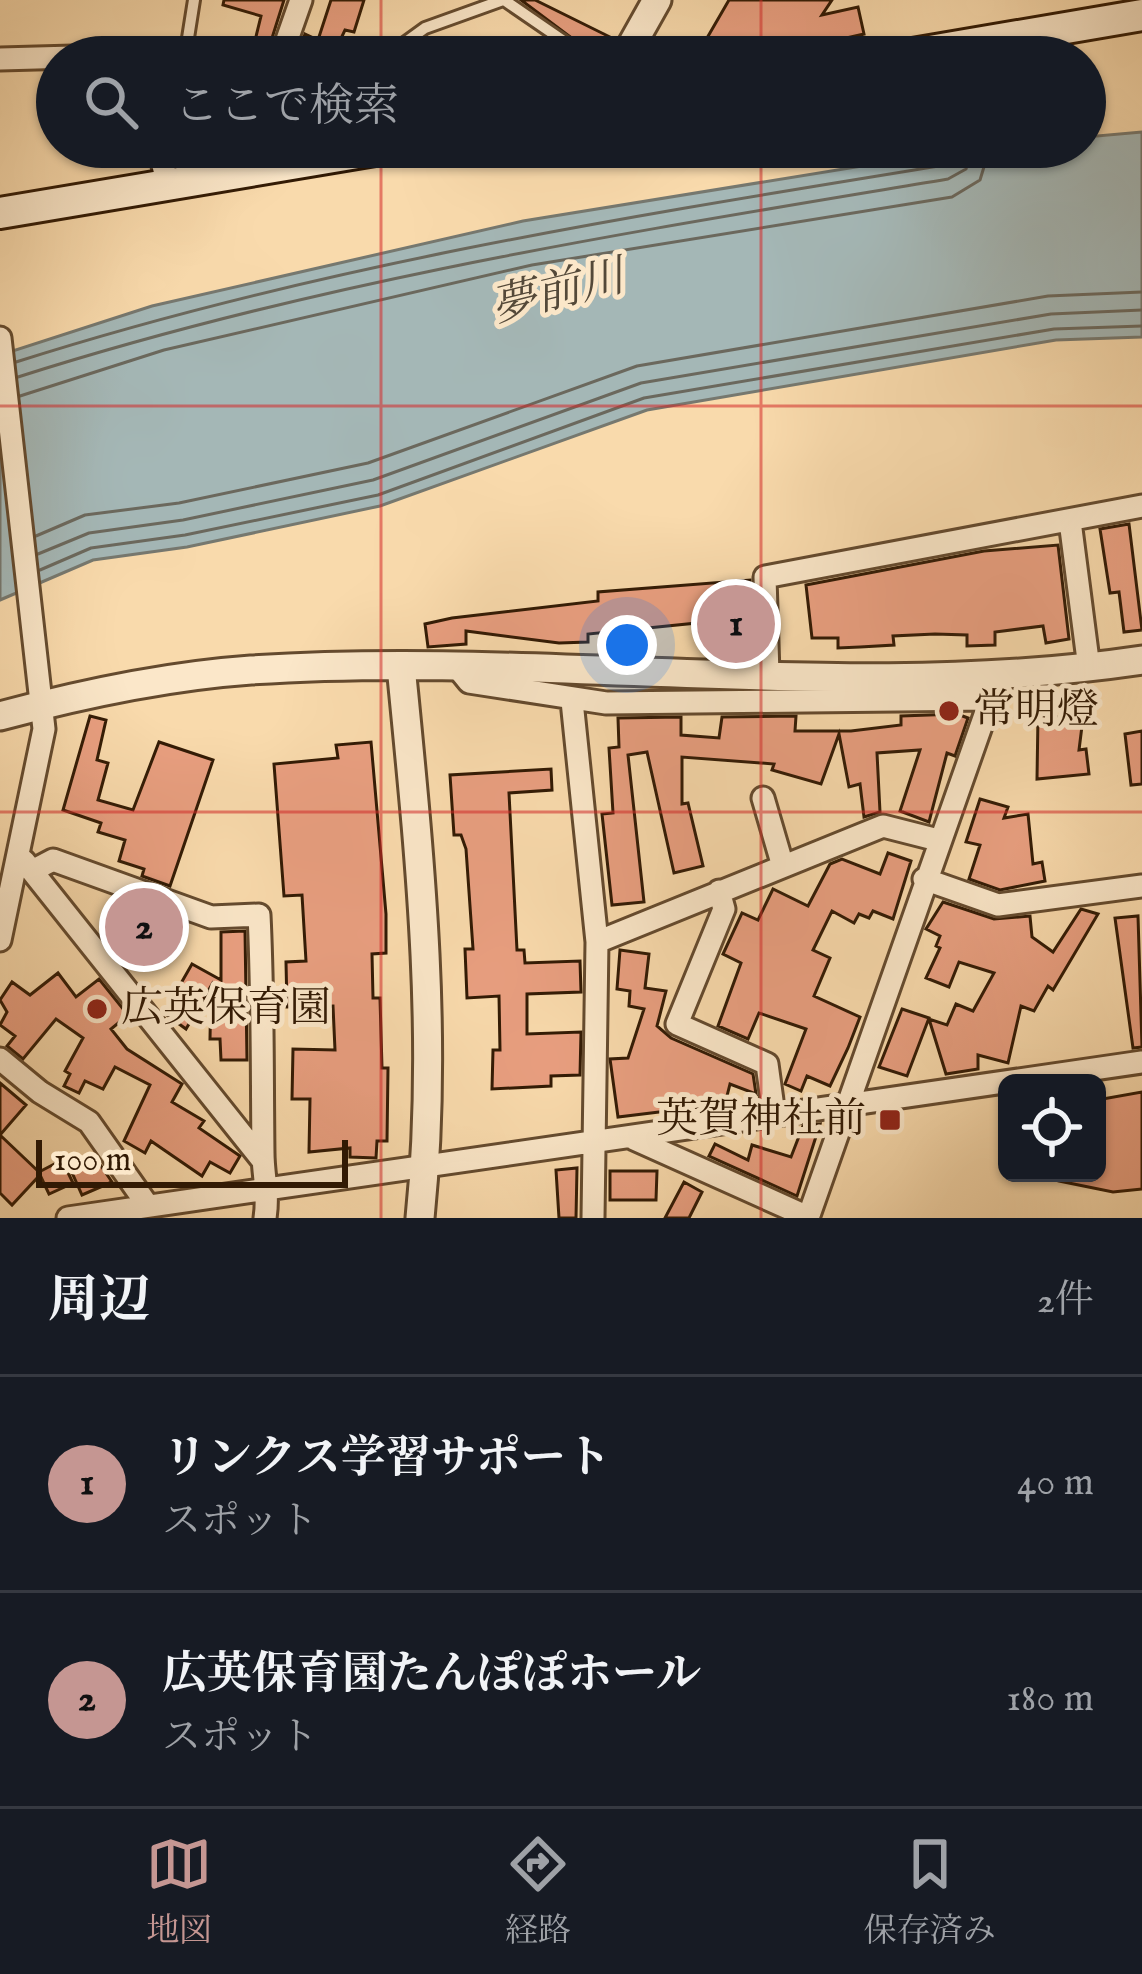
<!DOCTYPE html>
<html lang="ja">
<head>
<meta charset="utf-8">
<style>
	:root { --surface:#171b24; --page:#242831; --text:#f1f3f6; --muted:#9ea1a6; --line:#363941; --accent:#c59692 }
	body { margin:0; font-family:"IM FELL English","Noto Serif JP",serif; background:var(--page); color:var(--text) }
	.controls { position:absolute; right:36px; bottom:36px; display:grid; overflow:hidden; border-radius:18px; box-shadow:0 3px 9px #0004 }
	.controls button { width:108px; height:108px; display:grid; place-items:center; padding:0; border:0; border-bottom:3px solid var(--line); background:var(--surface); color:var(--text); font:60px sans-serif }
	.scale { position:absolute; left:36px; bottom:30px; width:312px; box-sizing:border-box; padding-left:12px; border:6px solid #321a04; border-top:0; font-size:33px; line-height:42px; white-space:nowrap; color:#321a04; -webkit-text-stroke:9px #fbe7c9; paint-order:stroke }
	.you { position:absolute; left:627px; top:645px; width:42px; height:42px; margin:-30px; border:9px solid #fff; border-radius:50%; background:#1a73e8; box-shadow:0 0 0 18px #1a73e833 }
	.badge { display:grid; place-items:center; width:78px; height:78px; border-radius:50%; background:var(--accent); color:#111; font-size:39px; font-weight:700 }
	.pin { position:absolute; translate:-50% -50%; border:6px solid #fff; box-shadow:0 3px 12px #0006 }
	.list { margin:0; padding:0; list-style:none }
	h2 { display:flex; justify-content:space-between; align-items:center; height:156px; margin:0; padding:0 48px; font-size:51px }
	h2 small { font-size:39px; font-weight:400; color:var(--muted) }
	.list li { display:grid; grid-template-columns:78px 1fr auto; gap:36px; align-items:center; box-sizing:border-box; height:216px; padding:0 48px; border-top:3px solid var(--line) }
	.list b { display:block; font-size:45px; white-space:nowrap }
	.list p { margin:0; font-size:39px; white-space:nowrap; color:var(--muted) }
	.list em { font-size:39px; font-style:normal; color:var(--muted) }
	.icon { flex:none; width:66px; height:66px; fill:none; stroke:currentColor; stroke-width:2; stroke-linecap:round; stroke-linejoin:round }
	.map { position:relative; flex:none; width:1142px; height:1218px; overflow:hidden }
	.search { position:absolute; background:var(--surface); box-shadow:0 3px 9px #0004; left:36px; right:36px; top:36px; height:132px; display:flex; align-items:center; gap:30px; box-sizing:border-box; padding:0 42px; border-radius:66px; color:var(--muted); font-size:45px }
	.sheet { height:588px; background:var(--surface) }
	nav { display:flex; justify-content:space-around; align-items:center; box-sizing:border-box; height:168px; border-top:3px solid var(--line); background:var(--surface); font-size:33px; color:var(--muted) }
	nav a { display:grid; justify-items:center; gap:6px }
	nav .on { color:var(--accent) }
	.map>svg:first-child { display:block }
	.water { fill:#a4b7b6; stroke:#76786f; stroke-width:3 }
	.lines { fill:none; stroke-linecap:round; stroke-linejoin:round }
	.shore { stroke:#6b685d; stroke-width:3 }
	.building { fill:#e99f80; stroke:#321a04; stroke-width:3 }
	.service-casing { stroke:#644a2e; stroke-width:16 }
	.minor-casing { stroke:#644a2e; stroke-width:27 }
	.tertiary-casing { stroke:#644a2e; stroke-width:33 }
	.secondary-casing { stroke:#321a04; stroke-width:36 }
	.service { stroke:#fbe7c9; stroke-width:10 }
	.minor { stroke:#fbe7c9; stroke-width:21 }
	.tertiary { stroke:#fbe7c9; stroke-width:27 }
	.secondary { stroke:#fbe7c9; stroke-width:30 }
	.grid { fill:none; stroke:#d62828; stroke-width:3; stroke-opacity:0.55 }
	.poi-dot { fill:#8f2418; stroke:#fbe7c9; stroke-width:4.5 }
	.labels { text-anchor:middle; dominant-baseline:central; stroke-width:10; stroke-linejoin:round; paint-order:stroke }
	.poi-label { font-size:42px; fill:#321a04; stroke:#fbe7c9; text-anchor:start }
	.water-label { font-size:45px; font-style:italic; fill:#544939; stroke:#fbe7c9 }
</style>
</head>
<body>
<div class="map">
<svg width="1142" height="1218" viewBox="0 0 1142 1218">
	<rect width="100%" height="100%" fill="#f9daac"/>
	<filter id="stains"><feTurbulence type="fractalNoise" baseFrequency=".00167" numOctaves="4"/><feColorMatrix values="0 0 0 0 .2 0 0 0 0 .09 0 0 0 0 .02 0 0 0 .5 -.17"/></filter>
	<radialGradient id="worn" r=".72"><stop offset=".6" stop-color="#630" stop-opacity="0"/><stop offset="1" stop-color="#630" stop-opacity=".3"/></radialGradient>
	<path class="water" d="M1142,132V337L1056,340L647,410L380,506L187,547L93,560L0,600V355L152,306L523,221L979,147H1085V137Z"/>
	<g class="lines">
		<path class="shore" d="M16,362C320,265 632,216 945,165L955,158L957,147
			M18,377C325,279 632,232 948,179L966,169L972,147
			M20,396L164,350L532,265L952,197L980,180L990,147
			M36,536L85,515L179,503L368,463L637,366L1048,296L1142,292
			M38,554L89,533L183,520L373,480L641,383L1051,314L1142,310
			M40,570L91,548L185,535L378,495L644,398L1054,329L1142,326"/>
	</g>
	<path class="building" d="M224,0H284L266,57H251L261,16L223,5Z
		M331,0H364L354,32L345,30L336,49L354,57L298,53L305,34L318,40Z
		M521,0H535L614,39L603,57H597Z
		M729,0H832L822,15L858,7L864,34L762,57H696Z
		M1129,524L1142,630L1124,632L1119,592L1110,593L1100,529Z
		M1058,545L1069,639L1046,643L1043,626L995,632V645L967,646V635L935,634L893,636L894,645L860,647L838,648V638H812L806,585L984,551Z
		M750,580L752,633L718,636L717,621L588,634V642L559,643L466,631V644L428,647L425,624L452,618L598,601V592Z
		M957,714L968,718L955,756L947,753L929,822L900,811L920,750L877,753L880,812L864,817L860,784L849,787L839,734L821,784L772,770L774,764L682,757V804L688,803L703,866L674,873L647,752L628,755L644,902L612,905L602,814L613,813L609,748L619,747L618,718L681,717V735L719,738L722,717L796,716L795,731H851L901,725V716Z
		M90,716L106,720L97,760L108,763L98,800L133,810L159,742L213,760L170,886L142,876L144,869L119,861L125,840L98,832L101,823L63,810Z
		M1038,716L1083,718L1079,750L1086,749L1089,774L1037,779Z
		M1142,731V784L1131,785L1125,734Z
		M371,742L386,914V953L372,954L373,998H380L382,1068H388L387,1141H377L376,1158L350,1157V1148L309,1152L310,1099H292L293,1049L335,1050L333,1006L287,1007L286,962L306,961L302,895L284,896L274,764L338,758L336,745Z
		M551,769L552,790L509,793L517,950H524L525,963L580,961L581,992L527,994V1034L581,1032L580,1075L551,1076V1086L492,1089L493,1050H500L499,996L467,998L465,949H473L466,849L461,835H454L450,775Z
		M980,799L1008,807L1004,818L1028,814L1033,864L1042,862L1045,881L1000,890L969,879L980,845L966,842Z
		M888,853L911,861L893,919L873,911L869,918L859,914L854,923L832,911L813,950L830,958L814,996L860,1017L848,1048L830,1086L807,1076L801,1091L785,1084L806,1029L759,1013L748,1039L718,1026L741,963L723,954L742,913L758,920L773,889L808,906L830,864L842,859L880,874Z
		M943,902L994,919L1030,916L1032,937L1053,952L1081,909L1098,914L1053,990L1048,986L1034,1011L1021,1006L1008,1063L978,1055V1069L946,1074L929,1019L947,1025L956,1004L973,1011L994,973L959,962L949,987L926,978L940,948L936,946L940,936L926,929Z
		M132,905L169,918L155,952L119,938Z
		M1138,916L1142,1047L1133,1048L1115,918Z
		M245,931L247,1060H221L220,1039H210L211,986L186,1029L164,1013L192,964L221,980V932Z
		M620,950L649,954L645,988L666,991L657,1026L671,1038L753,1074L756,1094L730,1084L725,1104L618,1117L610,1059L628,1058L644,1009L629,1006L630,991L617,989Z
		M58,973L76,997L99,979L128,1015L111,1029L127,1049L182,1084L172,1102L204,1121L199,1128L240,1156L230,1173L210,1162L202,1176L151,1141L145,1153L124,1141L150,1085L115,1067L103,1089L85,1081L79,1093L64,1086L70,1074L65,1071L83,1038L56,1019L23,1059L7,1046L15,1036L0,1025L7,1012L0,1000L12,982L30,995Z
		M902,1009L929,1018L907,1076L879,1067Z
		M0,1083L26,1105L0,1135L39,1172L62,1160L73,1183L49,1194L40,1175L12,1205L0,1193Z
		M1142,1092V1189L1113,1192L1059,1181L1060,1173H1097V1100Z
		M820,1124L797,1196L709,1156L715,1144L748,1160L752,1145L791,1157L803,1126Z
		M95,1157L112,1182L82,1195L70,1168Z
		M577,1168L576,1218H559L556,1170Z
		M610,1171H657L656,1200H610Z
		M684,1182L702,1192L689,1218H665Z"/>
	<g class="lines">
		<defs>
			<path id="service" d="M504,0L587,57
				M105,57L185,55
				M185,57L194,0
				M385,57L425,28L503,0"/>
			<path id="minor" d="M281,57L301,0
				M0,59L73,57
				M158,147L169,188
				M0,338L44,729L0,940
				M1070,521L1089,668
				M456,666L469,682L606,703L990,699
				M768,675L765,577L1142,506
				M572,701L597,942L593,1218
				M763,798L782,863
				M24,861L263,1161
				M34,870L53,860L211,917L259,915C263,995 262,1073 263,1153C263,1176 269,1193 265,1218
				M924,879L998,905L1142,886
				M719,891L724,909L677,1024L767,1064L774,1115
				M597,942L883,826L938,840
				M0,1059L40,1092L89,1122L146,1203
				M634,1139L808,1217
				M68,1218L1142,1062
				M808,1218L999,675"/>
			<path id="tertiary" d="M625,57L657,0
				M401,666C419,850 439,1034 420,1218
				M0,716C82,694 166,676 251,670C547,650 847,704 1142,660"/>
			<path id="secondary" d="M895,57L1142,15
				M0,213L393,147"/>
		</defs>
		<use href="#service" class="service-casing"/>
		<use href="#minor" class="minor-casing"/>
		<use href="#tertiary" class="tertiary-casing"/>
		<use href="#secondary" class="secondary-casing"/>
		<use href="#service" class="service"/>
		<use href="#minor" class="minor"/>
		<use href="#tertiary" class="tertiary"/>
		<use href="#secondary" class="secondary"/>
	</g>
	<path class="grid" d="M381,0V57M761,0V57M381,147V1218M761,147V1218M0,406H1142M0,812H1142"/>
	<g class="poi-dot">
		<circle cx="949" cy="711" r="12"/>
		<circle cx="97" cy="1009" r="12"/>
		<rect x="878" y="1108" width="24" height="24" rx="6"/>
	</g>
	<g class="labels">
		<g class="poi-label">
			<text x="973" y="711">常明燈</text>
			<text x="121" y="1009">広英保育園</text>
			<text x="866" y="1120" text-anchor="end">英賀神社前</text>
		</g>
		<g class="water-label">
			<text transform="translate(558 293) rotate(-14)">夢前川</text>
		</g>
	</g>
	<rect width="100%" height="100%" filter="url(#stains)"/>
	<rect width="100%" height="100%" fill="url(#worn)"/>
</svg>
<div class="controls">
<button><svg class="icon" aria-label="locate" viewBox="0 0 24 24"><circle cx="12" cy="12" r="6"/><path d="M12 2v4M12 18v4M2 12h4M18 12h4"/></svg></button>
</div>
<div class="scale">100 m</div>
<div class="you"></div>
<div class="pin badge" style="left:736px;top:624px">1</div>
<div class="pin badge" style="left:144px;top:927px">2</div>
<div class="search"><svg class="icon" aria-label="search" viewBox="0 0 24 24"><circle cx="10" cy="10" r="6"/><path d="M15 15l6 6"/></svg>ここで検索</div>
</div>
<section class="sheet">
<h2>周辺<small>2件</small></h2>
<ul class="list">
<li><span class="badge">1</span><div><b>リンクス学習サポート</b><p>スポット</p></div><em>40 m</em></li>
<li><span class="badge">2</span><div><b>広英保育園たんぽぽホール</b><p>スポット</p></div><em>180 m</em></li>
</ul>
</section>
<nav>
<a class="on"><svg class="icon" aria-label="map" viewBox="0 0 24 24"><path d="M3 6l6-2 6 2 6-2v14l-6 2-6-2-6 2zM9 4v14M15 6v14"/></svg>地図</a>
<a><svg class="icon" aria-label="directions" viewBox="0 0 24 24"><path d="M12 3l9 9-9 9-9-9zM9 14v-3h6M13 9l2 2-2 2"/></svg>経路</a>
<a><svg class="icon" aria-label="saved" viewBox="0 0 24 24"><path d="M7 4h10v16l-5-4-5 4z"/></svg>保存済み</a>
</nav>
</body>
</html>
